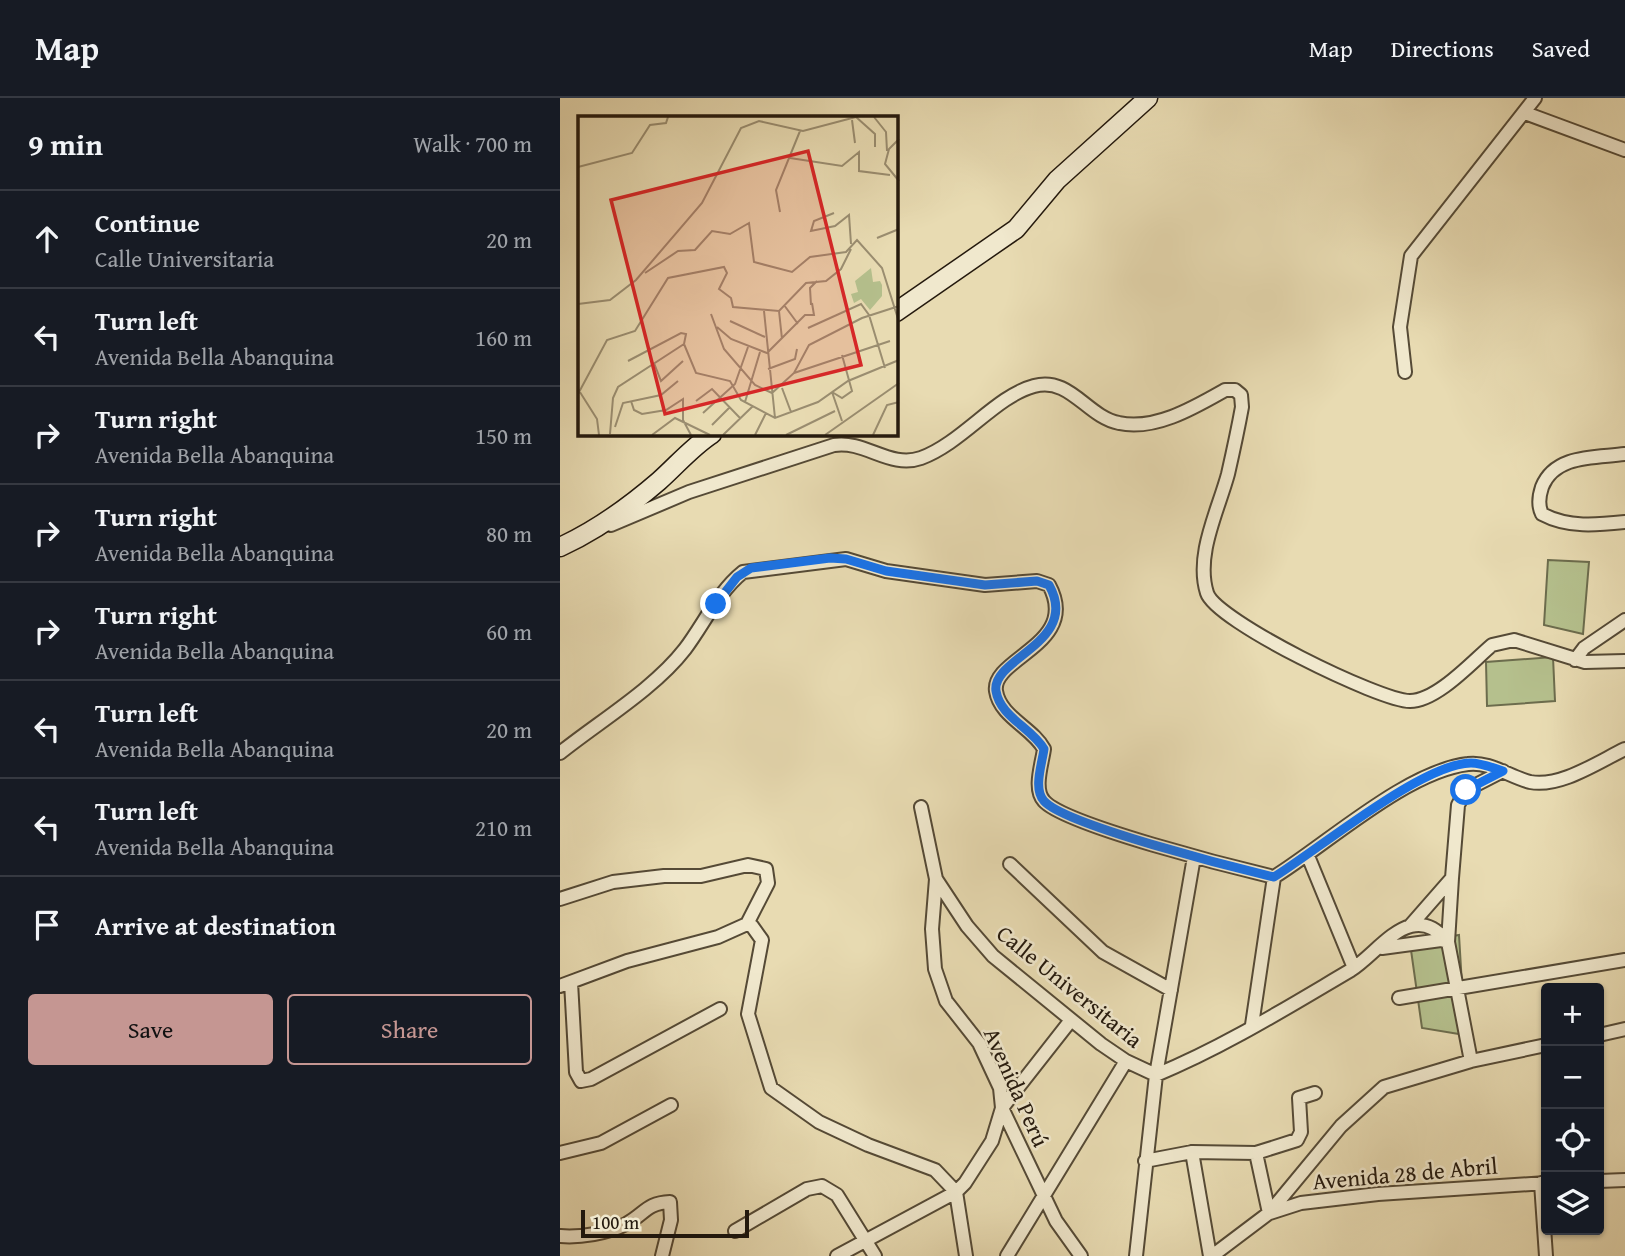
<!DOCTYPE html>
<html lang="en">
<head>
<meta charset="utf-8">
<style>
	:root { --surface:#171b24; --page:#242831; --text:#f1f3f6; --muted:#9ea1a6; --line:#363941; --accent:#c59692 }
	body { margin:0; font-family:"Gentium Book Plus",serif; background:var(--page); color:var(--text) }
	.controls { position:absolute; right:21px; bottom:21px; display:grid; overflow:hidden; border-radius:7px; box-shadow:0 2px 5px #0004 }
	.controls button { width:63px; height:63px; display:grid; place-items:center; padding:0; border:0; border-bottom:2px solid var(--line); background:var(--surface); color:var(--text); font:35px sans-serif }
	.scale { position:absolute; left:21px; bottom:18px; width:168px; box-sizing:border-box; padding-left:7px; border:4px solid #24190d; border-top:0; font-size:19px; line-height:24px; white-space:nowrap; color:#24190d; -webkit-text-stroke:5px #f0e8cd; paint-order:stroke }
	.stop { position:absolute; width:21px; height:21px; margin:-16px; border:5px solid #1a73e8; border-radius:50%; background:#fff }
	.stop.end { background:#1a73e8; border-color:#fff; box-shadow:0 2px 7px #0008 }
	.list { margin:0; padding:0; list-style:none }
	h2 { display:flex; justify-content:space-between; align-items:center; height:91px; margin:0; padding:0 28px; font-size:30px }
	h2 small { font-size:23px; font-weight:400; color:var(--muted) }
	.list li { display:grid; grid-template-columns:46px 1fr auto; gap:21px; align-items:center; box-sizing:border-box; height:98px; padding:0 28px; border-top:2px solid var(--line) }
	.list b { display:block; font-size:26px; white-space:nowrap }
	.list p { margin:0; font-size:23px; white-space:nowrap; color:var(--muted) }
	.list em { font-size:23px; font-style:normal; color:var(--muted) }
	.actions { display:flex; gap:14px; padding:21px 28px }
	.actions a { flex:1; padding:16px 0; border:2px solid var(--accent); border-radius:7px; text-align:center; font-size:24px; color:var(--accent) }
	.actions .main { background:var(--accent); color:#111 }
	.icon { flex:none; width:38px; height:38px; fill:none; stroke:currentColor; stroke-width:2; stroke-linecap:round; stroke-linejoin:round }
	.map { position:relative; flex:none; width:1065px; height:1158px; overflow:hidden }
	header { display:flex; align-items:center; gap:42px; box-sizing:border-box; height:98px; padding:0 35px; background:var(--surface); border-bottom:2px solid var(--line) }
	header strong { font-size:33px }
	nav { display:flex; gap:38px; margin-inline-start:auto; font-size:24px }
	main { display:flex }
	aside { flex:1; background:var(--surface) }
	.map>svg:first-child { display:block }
	.green { fill:#b5c08d; stroke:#6c6c4d; stroke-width:2 }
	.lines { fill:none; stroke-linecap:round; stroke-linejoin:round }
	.minor-casing { stroke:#554a36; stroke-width:16 }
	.secondary-casing { stroke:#24190d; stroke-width:21 }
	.minor { stroke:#f0e8cd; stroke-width:12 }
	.secondary { stroke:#f0e8cd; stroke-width:18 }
	.route { stroke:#1a73e8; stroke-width:9 }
	.labels { text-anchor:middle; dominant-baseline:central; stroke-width:5; stroke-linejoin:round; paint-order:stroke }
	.street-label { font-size:23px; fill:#24190d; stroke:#f0e8cd }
	.inset-road { fill:none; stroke:#9a8d70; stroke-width:2 }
	.view { fill:#d62828; fill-opacity:0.15; stroke:#d62828; stroke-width:3.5 }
	.inset-edge { fill:none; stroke:#24190d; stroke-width:3.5 }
</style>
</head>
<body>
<header>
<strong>Map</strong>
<nav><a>Map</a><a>Directions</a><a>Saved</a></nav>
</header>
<main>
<aside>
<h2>9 min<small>Walk · 700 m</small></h2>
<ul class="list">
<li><svg class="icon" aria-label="ahead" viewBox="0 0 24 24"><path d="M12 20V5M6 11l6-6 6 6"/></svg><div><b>Continue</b><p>Calle Universitaria</p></div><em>20 m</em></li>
<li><svg class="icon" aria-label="left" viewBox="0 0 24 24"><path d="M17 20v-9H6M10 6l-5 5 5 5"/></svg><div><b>Turn left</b><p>Avenida Bella Abanquina</p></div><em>160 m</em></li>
<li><svg class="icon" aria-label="right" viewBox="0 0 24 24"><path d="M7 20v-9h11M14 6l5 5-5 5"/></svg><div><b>Turn right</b><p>Avenida Bella Abanquina</p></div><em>150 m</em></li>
<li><svg class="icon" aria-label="right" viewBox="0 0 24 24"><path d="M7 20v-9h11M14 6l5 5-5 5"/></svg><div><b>Turn right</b><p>Avenida Bella Abanquina</p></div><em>80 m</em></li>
<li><svg class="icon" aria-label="right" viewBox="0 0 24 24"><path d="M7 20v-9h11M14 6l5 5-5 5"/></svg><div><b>Turn right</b><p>Avenida Bella Abanquina</p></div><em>60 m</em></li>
<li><svg class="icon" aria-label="left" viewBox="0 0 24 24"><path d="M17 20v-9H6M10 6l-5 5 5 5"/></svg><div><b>Turn left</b><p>Avenida Bella Abanquina</p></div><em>20 m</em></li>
<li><svg class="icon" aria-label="left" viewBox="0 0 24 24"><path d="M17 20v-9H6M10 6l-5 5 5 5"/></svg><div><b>Turn left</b><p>Avenida Bella Abanquina</p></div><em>210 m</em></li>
<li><svg class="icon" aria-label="arrive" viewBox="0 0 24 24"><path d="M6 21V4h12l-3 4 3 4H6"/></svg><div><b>Arrive at destination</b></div></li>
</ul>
<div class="actions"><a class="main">Save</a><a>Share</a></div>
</aside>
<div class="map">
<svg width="1065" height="1158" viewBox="0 0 1065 1158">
	<rect width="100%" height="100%" fill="#e8dbb2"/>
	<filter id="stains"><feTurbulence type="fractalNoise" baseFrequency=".00286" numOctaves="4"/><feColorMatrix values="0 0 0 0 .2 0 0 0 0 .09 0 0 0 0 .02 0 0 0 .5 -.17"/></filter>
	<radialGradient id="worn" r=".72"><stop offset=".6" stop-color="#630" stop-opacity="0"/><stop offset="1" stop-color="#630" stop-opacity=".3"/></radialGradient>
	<path class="green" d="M988,462L1029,464L1023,536L984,527Z
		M993,559L995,603L927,608L926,564Z
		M899,837L905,937L862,930L850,845Z"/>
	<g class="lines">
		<defs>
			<path id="minor" d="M965,15L1065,52
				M845,274L840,229L851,158L975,0
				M1065,356C1036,360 995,356 982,389C979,398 978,408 982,416C1008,430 1037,427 1065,424
				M51,427L129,394L274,347C305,342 330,371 361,360C402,345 436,298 474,288C510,278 527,319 559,325C595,333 635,309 665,292H675L681,297L682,309C678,331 673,354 668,376C658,413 635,457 647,495C656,523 820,603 850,603C877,603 913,563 932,547L954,542L1025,564L1065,563
				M1015,562L1024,550L1065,522
				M0,655C40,623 94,591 125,551C144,526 158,494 183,474L286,461L326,473L425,487L477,483L489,487C521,546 431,560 436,593C440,619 473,630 484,651C482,666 473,691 484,703C505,727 676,770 714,779C767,746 847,673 908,666C929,663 950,679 970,684C1000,690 1038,664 1065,651
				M361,709L376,781L372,831L375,871L386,903L419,945L440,990L442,1010L496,1123L521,1158
				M748,758L794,870
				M450,766L543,854L611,892
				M376,781L407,828L433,858L541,946L566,963L596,977C664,949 728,909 791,872C810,860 830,833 851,828C868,824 878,833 888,844L892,780
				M0,801L53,784L104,778H141L188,767L206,771L208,785L187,826
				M187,826L192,828L202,842L188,916L211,990L259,1024L308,1047L375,1072L396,1094L406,1158
				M850,828L892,780L898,707L906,692L943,673
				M822,850L881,842L888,844L911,963
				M11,884L16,974L21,983L31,981L160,911
				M0,888L67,863L158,839L187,826
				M839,900L1065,862
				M692,927L714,779
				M1039,937L1065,931
				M632,1054L650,1158
				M0,1055L41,1045L111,1007
				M696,1055L709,1115
				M585,1063L632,1054L696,1055L737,1042L741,1034L739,1000L755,995
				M1039,1083L1065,1082
				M981,1085L986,1158
				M710,1115L741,1105L818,1096L986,1085
				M175,1133L247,1091L262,1088L277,1097L315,1158
				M0,1138C19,1140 49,1135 66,1126C85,1116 86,1105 110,1104L111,1122L102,1158
				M277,1158L396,1094L405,1085L432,1043L442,1010L511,922
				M447,1158L566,963
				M576,1158L596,977L634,759
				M652,1158L709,1115L781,1028L824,989L911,963L986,947"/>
			<path id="secondary" d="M336,214L456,131L497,82L588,0
				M0,449C35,433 70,408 99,383C117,367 132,349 152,336"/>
		</defs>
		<use href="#minor" class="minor-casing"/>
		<use href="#secondary" class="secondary-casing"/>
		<use href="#minor" class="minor"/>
		<use href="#secondary" class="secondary"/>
	</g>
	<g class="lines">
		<path class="route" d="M156,506L177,479L191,470L270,460L286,461L326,473L425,487L477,483L489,487C521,544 431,560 436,593C440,619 472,630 484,651C482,666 473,691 484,703C505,727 676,770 714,779C758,752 863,665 911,665C921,665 933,670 943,673L906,692"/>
	</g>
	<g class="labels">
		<g class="street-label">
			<text transform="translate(510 888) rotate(39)">Calle Universitaria</text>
			<text transform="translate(457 989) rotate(66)">Avenida Perú</text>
			<text transform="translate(845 1075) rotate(-5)">Avenida 28 de Abril</text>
		</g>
	</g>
	<g transform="translate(18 18)">
		<rect width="320" height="320" fill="#e8dbb2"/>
		<path d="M293,152L295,166L302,165L304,169V180L292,194L283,183L276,187L273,178L280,176L277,165Z" fill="#b5c08d"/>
		<path class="inset-road" d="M278,1L297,18V31M296,1L308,16L309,35M274,4L277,27M321,23L311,33L307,48L321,65M212,42L264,50L281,36V55L312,59M0,51L54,37L72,9L88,7L90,1M202,96L198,74L222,15M256,97L236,105L233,115L257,110L271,99L273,128M299,122L321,113M67,157L100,135L117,134L134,115L152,118L171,107L176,146L214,156L232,141L268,136L279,124L304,152L321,206M0,188L32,184L58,164L124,87L163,12L181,5L225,15L278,1M206,189L220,208M233,189L232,172L239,165M186,195L197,302M201,195L204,223M133,198L146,233L177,269L194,277L216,257L231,229L284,202L321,190M152,205L187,221M139,211L153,223L189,237L227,199H236L234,187M230,212L283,188L291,199L307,252M106,228L118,257L152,265L163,284L197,302L240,286L270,265L321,244M50,245L103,217L108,218L106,228M76,247L83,265L105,245M190,253L217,243L219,233M216,257L312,225M204,272L213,296M0,273L19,303L21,319M254,276L264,282L274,275L264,239M254,276L264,305M0,278L29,224L57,215L90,162L146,151L149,157L141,173L153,182L155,191L201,195L228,167L248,165L263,153L273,133M53,285L56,294L64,298L88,294L105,283V304L113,319M118,285L134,273L162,302M167,286L182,236M125,297L157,268L170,231M134,309L152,291M37,311L45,287L83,279L100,265M32,318L35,282L40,271L106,228M74,319L97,302L132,319M145,319L175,290M177,319L188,297M208,319L257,295M247,319L321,267M295,319L309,289L321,286"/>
		<path class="view" d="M230,35L283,249L87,298L33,84Z"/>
		<rect width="320" height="320" class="inset-edge"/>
	</g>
	<rect width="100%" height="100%" filter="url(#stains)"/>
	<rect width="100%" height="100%" fill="url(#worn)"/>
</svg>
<div class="controls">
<button>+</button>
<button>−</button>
<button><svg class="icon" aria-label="locate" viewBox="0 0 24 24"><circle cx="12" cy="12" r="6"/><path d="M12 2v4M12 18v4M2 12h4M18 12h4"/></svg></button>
<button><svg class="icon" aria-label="layers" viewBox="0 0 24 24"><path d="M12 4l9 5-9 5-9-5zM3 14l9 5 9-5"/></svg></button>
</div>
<div class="scale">100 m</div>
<div class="stop" style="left:906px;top:692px"></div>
<div class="stop end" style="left:156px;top:506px"></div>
</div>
</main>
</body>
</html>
